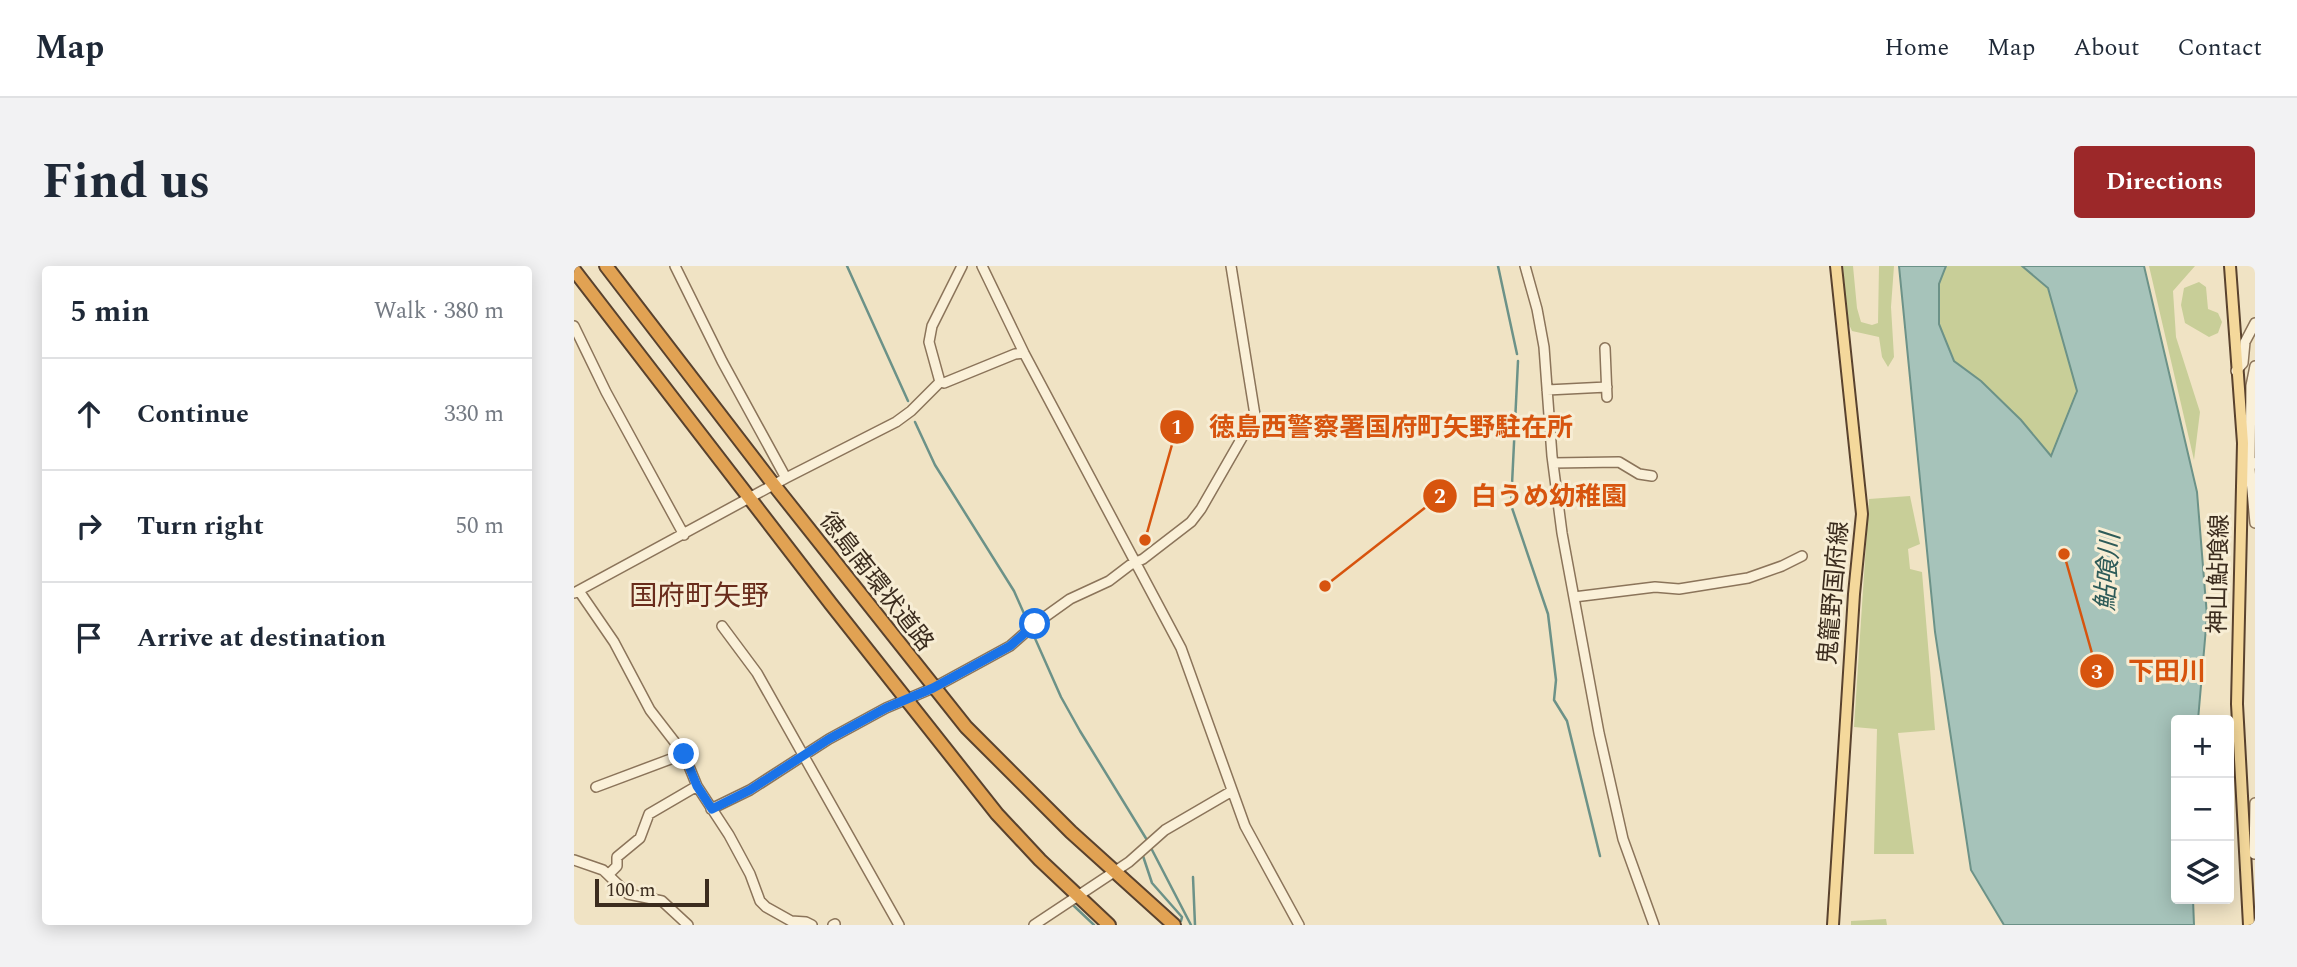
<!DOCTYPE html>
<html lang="en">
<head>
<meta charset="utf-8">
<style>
	:root { --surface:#fff; --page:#f2f2f3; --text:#1f2937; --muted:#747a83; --line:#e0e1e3; --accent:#9c2829 }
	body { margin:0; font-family:Spectral,"Noto Sans JP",serif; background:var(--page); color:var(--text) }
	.controls { position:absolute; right:21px; bottom:21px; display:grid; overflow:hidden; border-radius:7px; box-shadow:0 4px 18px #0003 }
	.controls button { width:63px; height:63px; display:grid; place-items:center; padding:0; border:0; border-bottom:2px solid var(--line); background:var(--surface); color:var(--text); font:35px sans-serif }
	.scale { position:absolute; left:21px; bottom:18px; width:114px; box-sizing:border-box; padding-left:7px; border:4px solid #3b2c1e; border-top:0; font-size:19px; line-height:24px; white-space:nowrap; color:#3b2c1e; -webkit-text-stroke:5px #f7edd4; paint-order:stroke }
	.stop { position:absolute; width:21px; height:21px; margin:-16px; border:5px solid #1a73e8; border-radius:50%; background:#fff }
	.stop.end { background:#1a73e8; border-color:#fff; box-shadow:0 2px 7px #0008 }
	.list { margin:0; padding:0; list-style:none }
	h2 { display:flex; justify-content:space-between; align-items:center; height:91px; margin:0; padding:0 28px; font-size:30px }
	h2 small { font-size:23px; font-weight:400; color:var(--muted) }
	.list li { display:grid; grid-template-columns:46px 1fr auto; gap:21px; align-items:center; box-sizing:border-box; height:112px; padding:0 28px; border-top:2px solid var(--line) }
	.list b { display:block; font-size:26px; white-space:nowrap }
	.list em { font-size:23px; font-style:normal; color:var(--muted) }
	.icon { flex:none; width:38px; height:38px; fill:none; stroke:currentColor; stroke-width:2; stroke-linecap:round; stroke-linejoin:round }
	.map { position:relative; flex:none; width:1681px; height:659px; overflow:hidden; border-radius:7px }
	header { display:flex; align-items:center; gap:42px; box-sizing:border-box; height:98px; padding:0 35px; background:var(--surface); border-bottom:2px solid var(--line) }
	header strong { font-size:33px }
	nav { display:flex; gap:38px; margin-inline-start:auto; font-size:24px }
	.intro { display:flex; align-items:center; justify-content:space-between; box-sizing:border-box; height:168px; padding:0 42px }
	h1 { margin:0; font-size:49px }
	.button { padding:18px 32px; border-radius:7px; background:var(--accent); color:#fff; font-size:24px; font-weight:700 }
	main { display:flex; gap:42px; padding:0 42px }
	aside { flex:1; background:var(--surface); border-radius:7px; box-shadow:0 4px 18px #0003 }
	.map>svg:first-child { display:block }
	.green { fill:#c8ce98 }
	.water { fill:#a6c3ba; stroke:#6c9288; stroke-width:2 }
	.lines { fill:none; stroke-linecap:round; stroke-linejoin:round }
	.stream { stroke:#6c9288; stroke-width:2.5 }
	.minor-casing { stroke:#8b745a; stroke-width:12 }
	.major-casing { stroke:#59422e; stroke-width:14 }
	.highway-casing { stroke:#59422e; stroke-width:16 }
	.minor { stroke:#faf0d8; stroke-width:9 }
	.major { stroke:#f4d89b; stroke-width:10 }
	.highway { stroke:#e1a253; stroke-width:12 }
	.route { stroke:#1a73e8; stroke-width:9 }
	.labels { text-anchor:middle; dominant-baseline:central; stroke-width:6; stroke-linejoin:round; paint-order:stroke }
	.street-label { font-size:24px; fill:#3b2c1e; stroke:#f7edd4 }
	.water-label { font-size:26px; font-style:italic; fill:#2d5b58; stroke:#f7edd4 }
	.quarter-label { font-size:28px; fill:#692c1c; stroke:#f7edd4 }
	.leader { fill:none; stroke:#d7540e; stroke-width:2.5 }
	.callout-dot { fill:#d7540e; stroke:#f7edd4; stroke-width:2.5 }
	.mark-label { font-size:21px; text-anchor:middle; font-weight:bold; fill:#fff }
	.callout-label { font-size:26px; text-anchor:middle; font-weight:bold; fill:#d7540e; stroke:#f7edd4; stroke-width:6; stroke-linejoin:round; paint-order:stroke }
</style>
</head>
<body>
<header>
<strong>Map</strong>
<nav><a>Home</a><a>Map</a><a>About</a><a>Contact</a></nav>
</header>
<div class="intro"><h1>Find us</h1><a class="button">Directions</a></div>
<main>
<aside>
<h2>5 min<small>Walk · 380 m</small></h2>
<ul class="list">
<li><svg class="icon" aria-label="ahead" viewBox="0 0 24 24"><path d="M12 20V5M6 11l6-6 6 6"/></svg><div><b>Continue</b></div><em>330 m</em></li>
<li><svg class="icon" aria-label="right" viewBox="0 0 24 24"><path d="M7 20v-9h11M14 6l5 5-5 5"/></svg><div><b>Turn right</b></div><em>50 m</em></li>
<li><svg class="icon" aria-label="arrive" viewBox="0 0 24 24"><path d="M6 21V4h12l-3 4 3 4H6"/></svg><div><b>Arrive at destination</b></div></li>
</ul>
</aside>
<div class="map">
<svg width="1681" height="659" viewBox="0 0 1681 659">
	<rect width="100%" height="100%" fill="#f0e3c4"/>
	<path class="green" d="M1269,0H1279L1283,42L1287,56L1298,59L1304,57L1305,0H1320L1317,41L1320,91L1314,101L1308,91L1305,71L1278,65L1273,54Z
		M1372,0H1448L1474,22L1503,125L1477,190L1447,154L1407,115L1380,95L1365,58V18Z
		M1575,0H1621L1599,25L1602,71L1626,146L1620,194Z
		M1625,16L1632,21L1634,43L1644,47L1648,56L1644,67L1635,71L1611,57L1607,39L1610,22Z
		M1336,230L1346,278L1334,283L1336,303L1348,306L1361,464L1324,467L1340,588H1300L1303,463L1280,461L1295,233Z
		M1312,653L1313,659H1277V655Z"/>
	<path class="water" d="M1325,0H1372L1365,18V58L1380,95L1407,115L1447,154L1477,190L1503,125L1474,22L1448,0H1570L1623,226L1633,350L1624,454H1602V633H1619L1620,659H1430L1397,604L1361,366Z"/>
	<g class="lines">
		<path class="stream" d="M273,0L334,135
			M924,0L943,88
			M944,95L937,239L974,348L982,414L980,434L993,455L1026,590
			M341,156L361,199L440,325L487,431L506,465L573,574
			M576,580L617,659
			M569,590L578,617L608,651L607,655
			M619,611L621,659
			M500,640L520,659"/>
		<defs>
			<path id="minor" d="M101,0L148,95L212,212
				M408,0L450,87L607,382L671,560L725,659
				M951,0L963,43L970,81L978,190L988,267L1025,467L1049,573L1080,659
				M0,60L32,126L110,269
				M1031,82L1033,131
				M1681,100L1677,120L1676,194L1681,198
				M1662,105L1669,97L1671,76L1681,57
				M366,116L370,117L441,88L450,87
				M973,124L1033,121
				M1675,192L1681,257
				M979,197L1045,196L1065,208L1078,210
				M5,325L40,376L76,444L110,488L123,520L155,569L176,608L186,635L192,641L217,655L232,656L238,659
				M0,327L212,212L322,156L337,145L366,116L355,76L358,60L388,0
				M1000,331L1081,321L1105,323L1174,312L1208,300L1228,290
				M148,360L183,407L325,659
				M22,521L110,488
				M137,543L176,524L255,473L312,442L359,422L436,380L461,358L496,333L535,315L556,299L569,293L617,256L627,243L681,149L657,0
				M1680,588L1681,537
				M0,594L29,604L54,628L88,635L114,659
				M35,608L43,600V591L66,572L75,548L123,520
				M259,659L261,658
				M460,659L555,596L591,564L658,525"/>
			<path id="major" d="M1656,0L1669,177L1663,438L1675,659
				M1259,659L1280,328L1288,248L1262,0"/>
			<path id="highway" d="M32,0L200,219L392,461L497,566L600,659
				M0,4L257,338L423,548L466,594L535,659"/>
		</defs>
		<use href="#minor" class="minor-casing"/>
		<use href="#major" class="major-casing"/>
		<use href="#highway" class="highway-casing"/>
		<use href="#minor" class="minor"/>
		<use href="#major" class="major"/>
		<use href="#highway" class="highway"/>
	</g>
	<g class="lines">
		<path class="route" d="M110,488L123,520L138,543L176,524L255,473L312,442L359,422L436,380L461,358"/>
	</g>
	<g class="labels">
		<g class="street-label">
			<text transform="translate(1645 308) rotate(-89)">神山鮎喰線</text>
			<text transform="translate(302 316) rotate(52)">徳島南環状道路</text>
			<text transform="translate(1260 327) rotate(-85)">鬼籠野国府線</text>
		</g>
		<g class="water-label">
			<text transform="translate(1534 306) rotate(-86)">鮎喰川</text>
		</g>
		<g class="quarter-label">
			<text x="125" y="330">国府町矢野</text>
		</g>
	</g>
	<path class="leader" d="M571 274L603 161M751 320L866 230M1490 288L1523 405"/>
	<g class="callout-dot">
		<circle cx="571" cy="274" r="7"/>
		<circle cx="751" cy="320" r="7"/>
		<circle cx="1490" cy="288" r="7"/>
		<circle cx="603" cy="161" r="18"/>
		<circle cx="866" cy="230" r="18"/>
		<circle cx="1523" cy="405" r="18"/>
	</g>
	<g class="mark-label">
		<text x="603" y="168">1</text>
		<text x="866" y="237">2</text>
		<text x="1523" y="413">3</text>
	</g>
	<g class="callout-label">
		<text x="817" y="170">徳島西警察署国府町矢野駐在所</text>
		<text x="975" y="239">白うめ幼稚園</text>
		<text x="1593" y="414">下田川</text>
	</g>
</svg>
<div class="controls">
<button>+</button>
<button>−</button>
<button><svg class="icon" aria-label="layers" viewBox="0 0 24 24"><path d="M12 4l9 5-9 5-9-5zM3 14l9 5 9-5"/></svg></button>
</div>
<div class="scale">100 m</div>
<div class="stop" style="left:461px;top:358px"></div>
<div class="stop end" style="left:110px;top:488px"></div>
</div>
</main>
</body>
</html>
